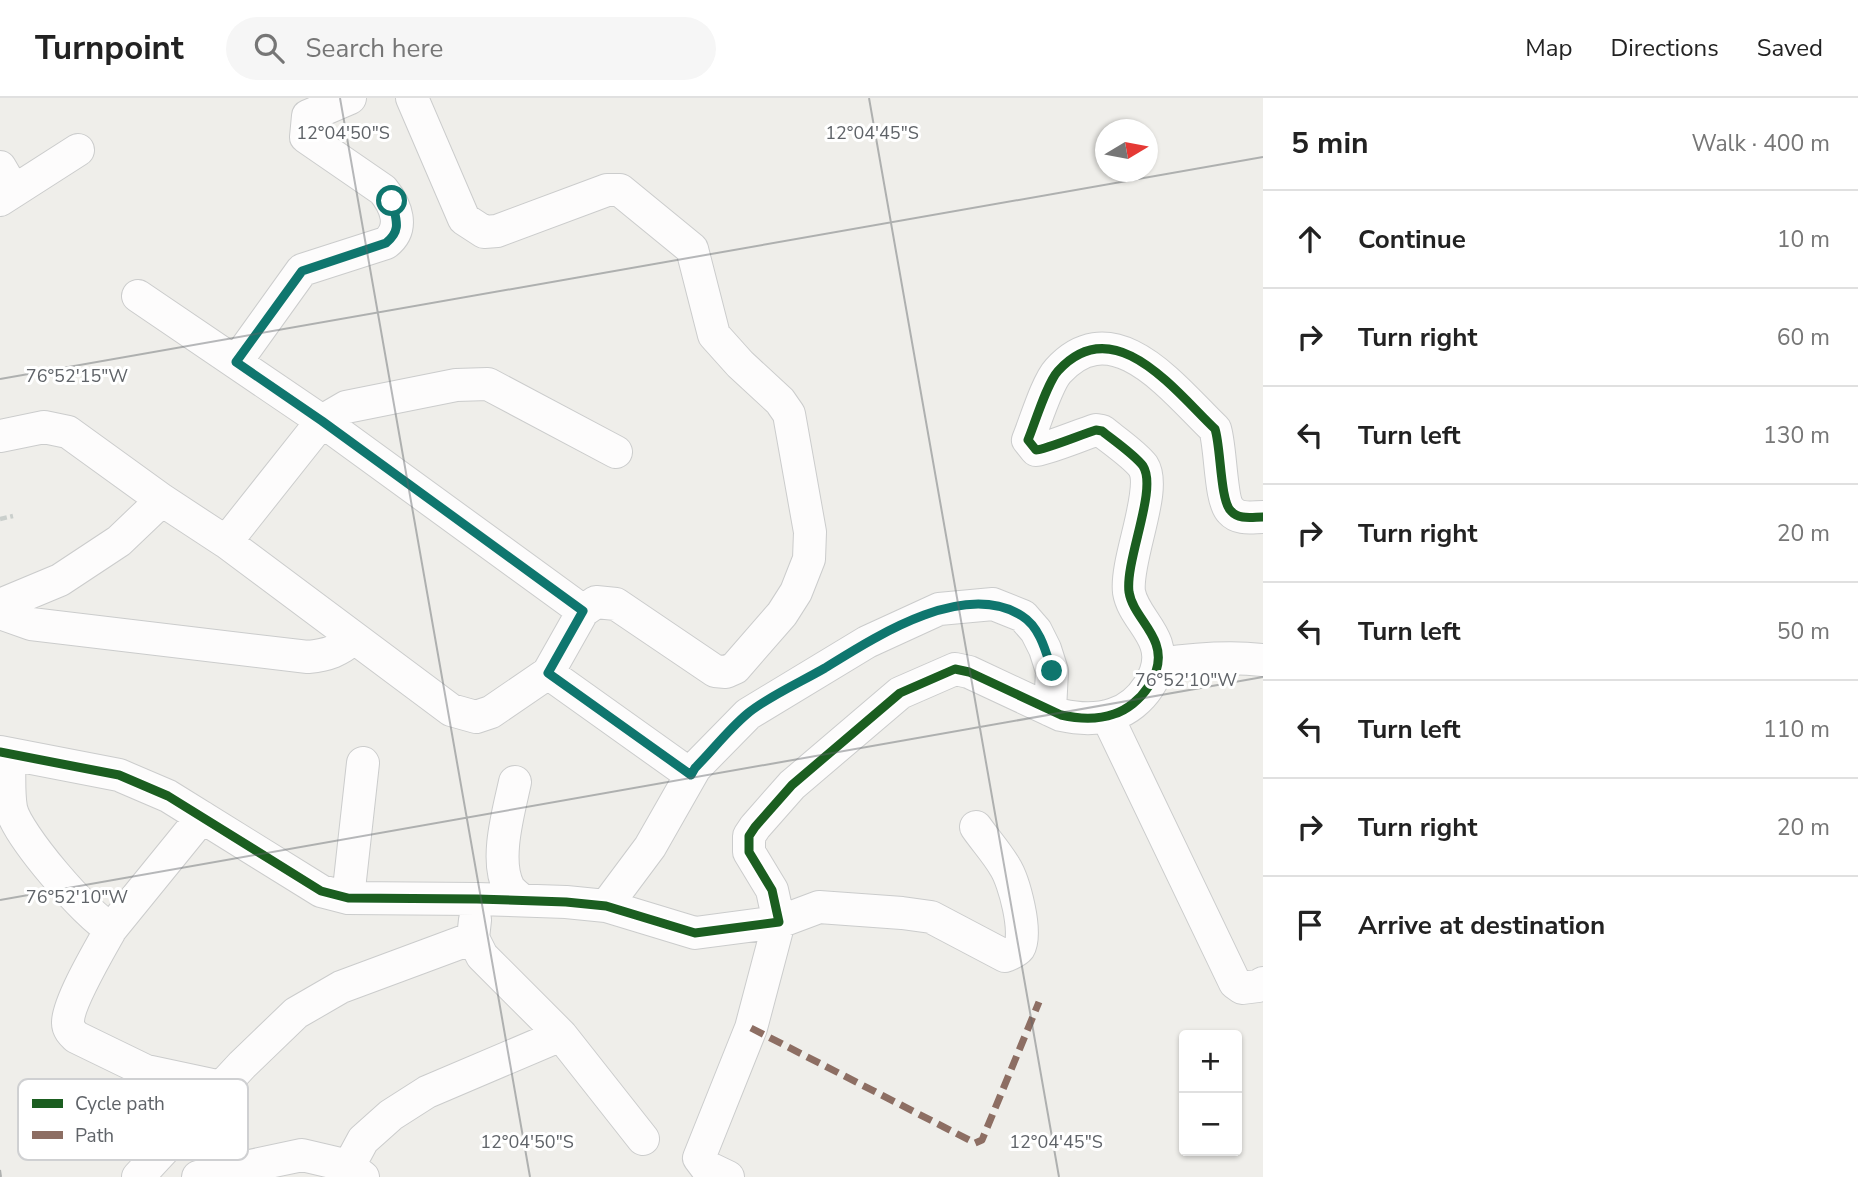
<!DOCTYPE html>
<html lang="en">
<head>
<meta charset="utf-8">
<style>
	:root { --surface:#fff; --page:#f6f6f6; --text:#222; --muted:#767676; --line:#e0e0e0 }
	body { margin:0; font-family:"Nunito Sans",sans-serif; background:var(--page); color:var(--text) }
	.controls { position:absolute; right:21px; bottom:21px; display:grid; overflow:hidden; border-radius:7px; box-shadow:0 2px 5px #0004 }
	.controls button { width:63px; height:63px; display:grid; place-items:center; padding:0; border:0; border-bottom:2px solid var(--line); background:var(--surface); color:var(--text); font:35px sans-serif }
	.compass { position:absolute; left:1095px; top:21px; width:63px; height:63px; border-radius:50%; background:var(--surface); box-shadow:0 2px 5px #0004; rotate:80deg }
	.stop { position:absolute; width:21px; height:21px; margin:-16px; border:5px solid #0f766e; border-radius:50%; background:#fff }
	.stop.end { background:#0f766e; border-color:#fff; box-shadow:0 2px 7px #0008 }
	.list { margin:0; padding:0; list-style:none }
	h2 { display:flex; justify-content:space-between; align-items:center; height:91px; margin:0; padding:0 28px; font-size:30px }
	h2 small { font-size:23px; font-weight:400; color:var(--muted) }
	.list li { display:grid; grid-template-columns:46px 1fr auto; gap:21px; align-items:center; box-sizing:border-box; height:98px; padding:0 28px; border-top:2px solid var(--line) }
	.list b { display:block; font-size:26px; white-space:nowrap }
	.list em { font-size:23px; font-style:normal; color:var(--muted) }
	.icon { flex:none; width:38px; height:38px; fill:none; stroke:currentColor; stroke-width:2; stroke-linecap:round; stroke-linejoin:round }
	.map { position:relative; flex:none; width:1263px; height:1079px; overflow:hidden }
	header { display:flex; align-items:center; gap:42px; box-sizing:border-box; height:98px; padding:0 35px; background:var(--surface); border-bottom:2px solid var(--line) }
	header strong { font-size:33px }
	nav { display:flex; gap:38px; margin-inline-start:auto; font-size:24px }
	.search { width:490px; height:63px; background:var(--page); display:flex; align-items:center; gap:18px; box-sizing:border-box; padding:0 24px; border-radius:38px; color:var(--muted); font-size:26px }
	main { display:flex }
	aside { flex:1; background:var(--surface) }
	.map>svg:first-child { display:block }
	.lines { fill:none; stroke-linecap:round; stroke-linejoin:round }
	.minor-casing { stroke:#cbcccc; stroke-width:34 }
	.path { stroke:#cacfcc; stroke-width:4.5; stroke-dasharray:7 3.5; stroke-linecap:butt }
	.minor { stroke:#fdfcfc; stroke-width:32 }
	.quiet { stroke:#8d6e63; stroke-width:7; stroke-dasharray:14 7; stroke-linecap:butt }
	.cycleway-casing { stroke:#fff; stroke-width:13 }
	.cycleway { stroke:#1b5e20; stroke-width:9 }
	.route { stroke:#0f766e; stroke-width:9 }
	.ticks { fill:none; stroke:#5f6368; stroke-width:2; stroke-opacity:0.45 }
	.key { fill:#fff; stroke:#cfd0d2; stroke-width:2 }
	.key-label { font-size:19px; fill:#5f6368 }
	.ticks-label { font-size:18px; text-anchor:middle; fill:#5f6368; stroke:#fff; stroke-width:6; stroke-linejoin:round; paint-order:stroke }
</style>
</head>
<body>
<header>
<strong>Turnpoint</strong>
<div class="search"><svg class="icon" aria-label="search" viewBox="0 0 24 24"><circle cx="10" cy="10" r="6"/><path d="M15 15l6 6"/></svg>Search here</div>
<nav><a>Map</a><a>Directions</a><a>Saved</a></nav>
</header>
<main>
<div class="map">
<svg width="1263" height="1079" viewBox="0 0 1263 1079">
	<rect width="100%" height="100%" fill="#efeeea"/>
	<g class="lines">
		<defs>
			<path id="minor" d="M0,69L14,93
				M0,102L78,52
				M138,198L322,323L583,513
				M236,264L302,172L386,145C405,130 396,108 383,92L306,39L308,18L350,0
				M0,338L44,329L68,334L162,402L226,444L451,612L476,619L491,614L548,575L583,513L596,504L616,506L715,573L726,574L735,570L782,516L796,494L809,461L810,434L789,316L780,303L740,266L714,237L692,151L620,92H607L497,133L484,134L464,121L412,0
				M226,444L322,323L346,309L456,287L488,286L616,354
				M0,507L60,482L119,443L162,402
				M0,515L31,526L308,559C328,557 339,553 354,540
				M1159,566C1194,561 1228,558 1263,562
				M548,575L691,677
				M1107,618L1235,885L1242,890L1258,888L1263,885
				M0,654L119,677L168,698L321,793L348,800L477,801L566,804L606,808L695,835L779,824L772,792L749,754V738L755,729L792,687L900,595L955,571L969,574L1061,617C1079,621 1097,622 1114,616C1140,608 1166,574 1156,546C1150,528 1132,513 1129,494C1125,462 1158,391 1143,368C1135,357 1113,342 1102,333L1096,332C1083,336 1044,352 1036,352L1028,342C1035,325 1047,285 1058,273C1114,211 1175,293 1215,331C1221,349 1220,403 1231,413C1239,422 1252,419 1263,419
				M9,656C10,673 8,693 11,710C16,736 87,818 111,831L202,719
				M515,684C509,712 494,763 509,790C512,794 518,799 522,802
				M348,800L363,665
				M606,808L650,749L695,670L748,616L867,544L939,511L993,506L1023,518L1036,533L1045,551L1052,573L1050,612
				M475,822L473,840L482,858L561,937L643,1041
				M111,831C101,849 67,906 68,925C68,931 72,935 76,939L146,973L221,989
				M349,1068L363,1042L391,1017L427,994L561,937
				M138,1079L242,967L296,915L341,889L473,840
				M198,1079L302,1057L349,1068L363,1079
				M728,1079L705,1068L699,1060L751,930L779,824L819,809L902,815L931,819L1005,858C1010,856 1016,854 1019,850C1028,835 1014,783 1005,769C997,755 985,742 976,729"/>
		</defs>
		<use href="#minor" class="minor-casing"/>
		<path class="path" d="M0,421L13,418"/>
		<use href="#minor" class="minor"/>
		<path class="quiet" d="M751,930L975,1045L982,1042L1039,904"/>
		<defs>
			<path id="cycleway" d="M0,654L119,677L168,698L321,793L348,800L477,801L566,804L606,808L695,835L779,824L772,792L749,754V738L755,729L792,687L900,595L955,571L969,574L1061,617C1079,621 1097,622 1114,616C1140,608 1166,574 1156,546C1150,528 1132,513 1129,494C1125,462 1158,391 1143,368C1135,357 1113,342 1102,333L1096,332C1083,336 1044,352 1036,352L1028,342C1035,325 1047,285 1058,273C1114,211 1175,293 1215,331C1221,349 1220,403 1231,413C1239,422 1252,419 1263,419"/>
		</defs>
		<use href="#cycleway" class="cycleway-casing"/>
		<use href="#cycleway" class="cycleway"/>
	</g>
	<g class="lines">
		<path class="route" d="M392,103C396,122 402,132 386,145L302,173L236,264L322,323L583,513L548,575L691,677L695,670C712,653 728,632 747,616C767,599 801,584 825,570C875,539 964,481 1022,518C1040,529 1046,554 1052,573"/>
	</g>
	<path class="ticks" d="M340,0L530,1079M869,0L1059,1079M0,281L1263,59M0,802L1263,579M0,1072L1,1079"/>
	<rect x="18" y="981" width="230" height="81" rx="10" class="key"/>
	<rect x="32" y="1001" width="31" height="9" fill="#1b5e20"/>
	<rect x="32" y="1033" width="31" height="8" fill="#8d6e63"/>
	<g class="key-label">
		<text x="75" y="1012">Cycle path</text>
		<text x="75" y="1044">Path</text>
	</g>
	<g class="ticks-label">
		<text x="343" y="41">12°04'50"S</text>
		<text x="872" y="41">12°04'45"S</text>
		<text x="77" y="284">76°52'15"W</text>
		<text x="1186" y="588">76°52'10"W</text>
		<text x="77" y="805">76°52'10"W</text>
		<text x="527" y="1050">12°04'50"S</text>
		<text x="1056" y="1050">12°04'45"S</text>
	</g>
</svg>
<div class="controls">
<button>+</button>
<button>−</button>
</div>
<svg class="compass" viewBox="-18 -18 36 36"><path d="M0-13l5 13h-10z" fill="#e53935"/><path d="M0 13l5-13h-10z" fill="#767676"/></svg>
<div class="stop" style="left:392px;top:103px"></div>
<div class="stop end" style="left:1052px;top:573px"></div>
</div>
<aside>
<h2>5 min<small>Walk · 400 m</small></h2>
<ul class="list">
<li><svg class="icon" aria-label="ahead" viewBox="0 0 24 24"><path d="M12 20V5M6 11l6-6 6 6"/></svg><div><b>Continue</b></div><em>10 m</em></li>
<li><svg class="icon" aria-label="right" viewBox="0 0 24 24"><path d="M7 20v-9h11M14 6l5 5-5 5"/></svg><div><b>Turn right</b></div><em>60 m</em></li>
<li><svg class="icon" aria-label="left" viewBox="0 0 24 24"><path d="M17 20v-9H6M10 6l-5 5 5 5"/></svg><div><b>Turn left</b></div><em>130 m</em></li>
<li><svg class="icon" aria-label="right" viewBox="0 0 24 24"><path d="M7 20v-9h11M14 6l5 5-5 5"/></svg><div><b>Turn right</b></div><em>20 m</em></li>
<li><svg class="icon" aria-label="left" viewBox="0 0 24 24"><path d="M17 20v-9H6M10 6l-5 5 5 5"/></svg><div><b>Turn left</b></div><em>50 m</em></li>
<li><svg class="icon" aria-label="left" viewBox="0 0 24 24"><path d="M17 20v-9H6M10 6l-5 5 5 5"/></svg><div><b>Turn left</b></div><em>110 m</em></li>
<li><svg class="icon" aria-label="right" viewBox="0 0 24 24"><path d="M7 20v-9h11M14 6l5 5-5 5"/></svg><div><b>Turn right</b></div><em>20 m</em></li>
<li><svg class="icon" aria-label="arrive" viewBox="0 0 24 24"><path d="M6 21V4h12l-3 4 3 4H6"/></svg><div><b>Arrive at destination</b></div></li>
</ul>
</aside>
</main>
</body>
</html>
